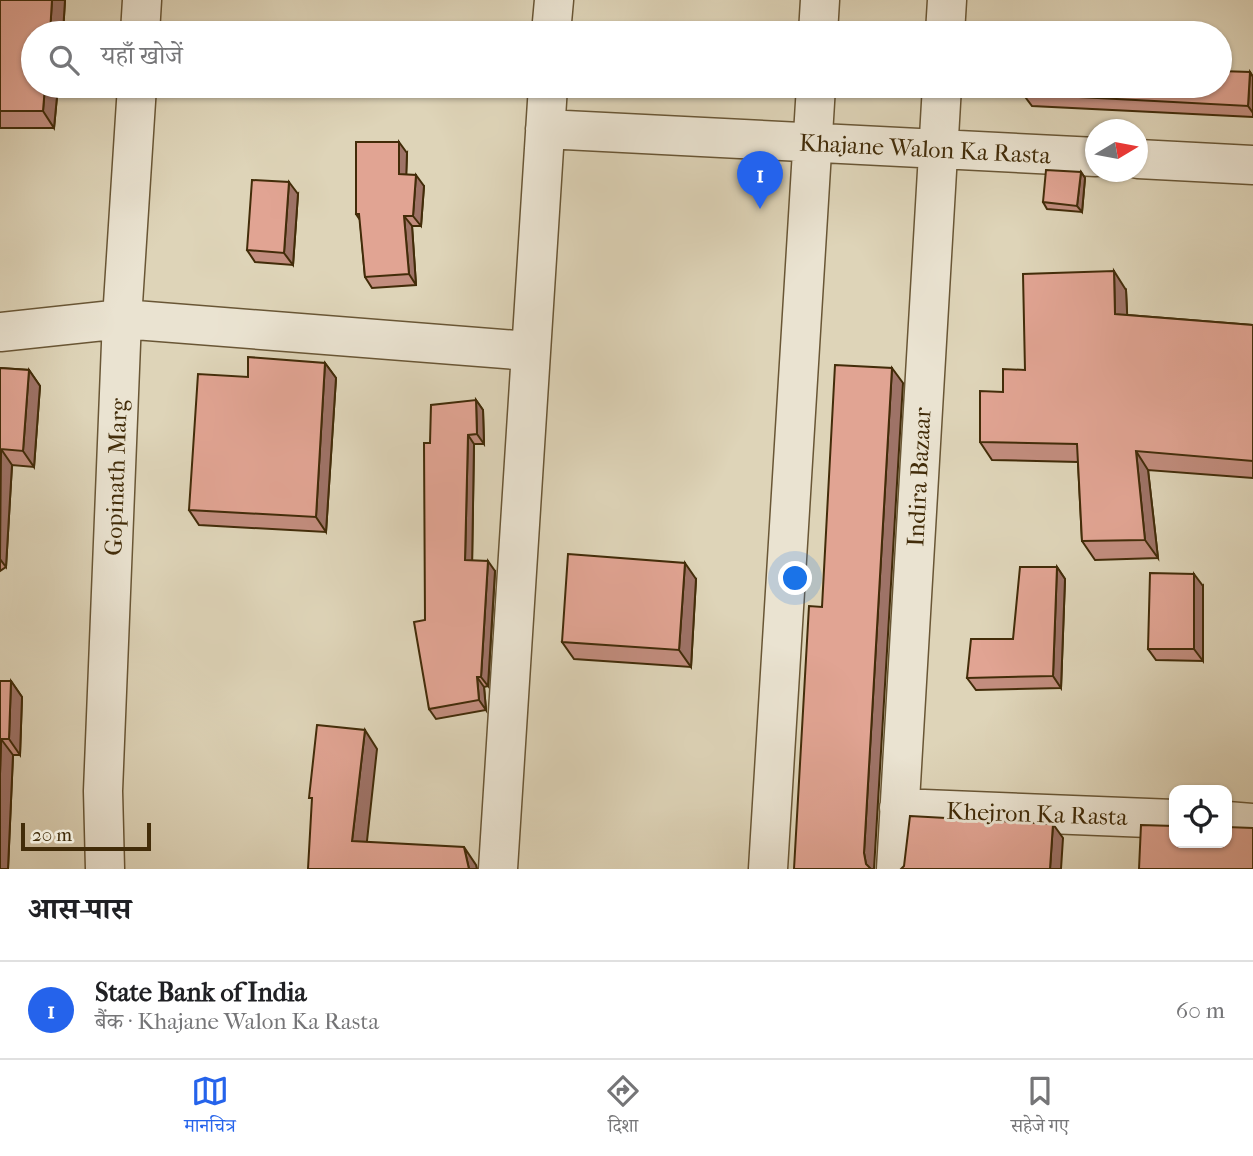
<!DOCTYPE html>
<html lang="hi">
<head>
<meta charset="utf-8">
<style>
	:root { --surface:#fff; --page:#f2f2f2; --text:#202124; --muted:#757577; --line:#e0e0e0; --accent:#2563eb }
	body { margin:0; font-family:"IM FELL French Canon","Noto Serif Devanagari",serif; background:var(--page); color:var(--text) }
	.controls { position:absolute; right:21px; bottom:21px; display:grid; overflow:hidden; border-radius:14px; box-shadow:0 2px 5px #0004 }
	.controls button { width:63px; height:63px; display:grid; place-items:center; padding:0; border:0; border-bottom:2px solid var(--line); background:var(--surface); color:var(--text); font:35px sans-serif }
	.compass { position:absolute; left:1085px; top:119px; width:63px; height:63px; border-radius:50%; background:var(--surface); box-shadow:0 2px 5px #0004; rotate:80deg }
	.scale { position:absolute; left:21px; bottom:18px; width:130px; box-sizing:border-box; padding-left:7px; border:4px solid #422c09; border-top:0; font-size:19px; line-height:24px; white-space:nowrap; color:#422c09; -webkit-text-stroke:5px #eae3d1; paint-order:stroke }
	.you { position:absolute; left:796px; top:579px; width:24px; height:24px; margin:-18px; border:5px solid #fff; border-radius:50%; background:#1a73e8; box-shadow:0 0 0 10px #1a73e833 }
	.badge { display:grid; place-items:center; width:46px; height:46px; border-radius:50%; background:var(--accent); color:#fff; font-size:23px; font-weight:700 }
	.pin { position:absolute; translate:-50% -58px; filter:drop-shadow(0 2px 4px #0008) }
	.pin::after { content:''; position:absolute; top:37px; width:24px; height:21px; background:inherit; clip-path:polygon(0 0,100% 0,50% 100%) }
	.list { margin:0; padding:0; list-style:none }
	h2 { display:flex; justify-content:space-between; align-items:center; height:91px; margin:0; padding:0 28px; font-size:30px }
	h2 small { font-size:23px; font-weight:400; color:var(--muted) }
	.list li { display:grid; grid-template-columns:46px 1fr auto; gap:21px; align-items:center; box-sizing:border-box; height:98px; padding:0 28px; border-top:2px solid var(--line) }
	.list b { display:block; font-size:26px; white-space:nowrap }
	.list p { margin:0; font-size:23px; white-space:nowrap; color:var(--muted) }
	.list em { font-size:23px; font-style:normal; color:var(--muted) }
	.icon { flex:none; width:38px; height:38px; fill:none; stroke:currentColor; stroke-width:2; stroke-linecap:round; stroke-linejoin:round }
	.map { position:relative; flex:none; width:1253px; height:869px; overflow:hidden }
	.search { position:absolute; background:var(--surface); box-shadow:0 2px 5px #0004; left:21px; right:21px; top:21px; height:77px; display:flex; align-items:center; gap:18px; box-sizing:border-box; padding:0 24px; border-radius:38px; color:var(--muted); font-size:26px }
	.sheet { height:189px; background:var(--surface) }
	nav { display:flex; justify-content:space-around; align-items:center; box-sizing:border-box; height:98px; border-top:2px solid var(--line); background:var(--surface); font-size:19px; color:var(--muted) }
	nav a { display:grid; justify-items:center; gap:4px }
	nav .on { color:var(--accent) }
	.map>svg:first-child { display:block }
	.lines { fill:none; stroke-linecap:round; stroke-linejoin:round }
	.minor-casing { stroke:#695635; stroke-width:41 }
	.minor { stroke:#eae3d1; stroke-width:38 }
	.wall { fill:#c28d7e; stroke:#422c09; stroke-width:2 }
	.shaded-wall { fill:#9e7367; stroke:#422c09; stroke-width:2 }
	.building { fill:#e1a493; stroke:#422c09; stroke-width:2 }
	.labels { text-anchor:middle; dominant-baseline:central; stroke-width:6; stroke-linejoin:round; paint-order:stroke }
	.street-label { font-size:24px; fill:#422c09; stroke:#eae3d1 }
</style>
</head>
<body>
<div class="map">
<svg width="1253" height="869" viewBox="0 0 1253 869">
	<rect width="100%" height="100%" fill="#ded4b8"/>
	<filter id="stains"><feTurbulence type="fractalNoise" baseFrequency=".00286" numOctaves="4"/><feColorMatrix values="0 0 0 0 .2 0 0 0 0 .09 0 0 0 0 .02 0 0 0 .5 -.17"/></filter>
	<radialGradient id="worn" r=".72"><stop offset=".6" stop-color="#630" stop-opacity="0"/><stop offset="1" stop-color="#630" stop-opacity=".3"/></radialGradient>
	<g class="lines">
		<defs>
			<path id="minor" d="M140,33L142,0
				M551,33L554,0
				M818,33L820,0
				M945,33L947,0
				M545,129L1096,157
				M1138,159L1253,165
				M0,332L122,319L529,351
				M899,808L1174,819
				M1227,821L1253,823
				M105,869L103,791L122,319L137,86
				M498,869L548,86
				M768,869L816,86
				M896,869L942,86"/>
		</defs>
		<use href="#minor" class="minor-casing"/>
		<use href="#minor" class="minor"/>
	</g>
	<path class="wall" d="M0,0H65L63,33H33V86H58L54,128H0Z
		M1250,72L1253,77V117L1032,106L1023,94Z
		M407,153L406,175L424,186L421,226H412L416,285L372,288L365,277L360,220L356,214Z
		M1081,172L1085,178L1082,212L1047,209L1043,202Z
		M298,194L293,265L255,262L247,250Z
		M1126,290L1127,315L1253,325V478L1148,470L1158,558L1095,560L1082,541L1078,462L992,460L980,442L1003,392L1025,370Z
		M325,363L336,378L326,532L199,525L189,510Z
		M0,368L29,370L40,386L34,467L12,465L6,567L0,571Z
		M476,400L483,410L484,444H474L472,561L495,571L488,686L484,687L486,710L436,719L429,709L425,620Z
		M1057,567L1065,579L1061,688L976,690L967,678L1013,639Z
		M696,579L691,667L574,659L562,642Z
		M1203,586V661L1156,660L1148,649Z
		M0,681H11L22,697L20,755H13L8,869H0Z"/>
	<path class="shaded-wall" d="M52,0H65L63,33H50Z
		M1250,72L1253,77V113L1248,106Z
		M45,86H58L54,128L43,111Z
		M399,142L407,153L406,185L399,174Z
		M1081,172L1085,178L1082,212L1077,206Z
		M416,175L424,186L421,226L413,216Z
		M289,182L298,194L293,265L284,253Z
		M404,216L412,226L416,285L409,274Z
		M1114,271L1126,290L1128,332L1115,314Z
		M325,363L336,378L326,532L316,517Z
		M892,368L903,383L874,869H870L866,864L864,853Z
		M29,370L40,386L34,467L23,451Z
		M476,400L483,410L484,444L477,434Z
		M468,435L474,444L472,570L465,560Z
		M1,449L12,465L6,567L0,559Z
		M1136,451L1148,470L1158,558L1145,540Z
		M488,561L495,571L488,686L481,677Z
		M685,563L696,579L691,667L679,650Z
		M1057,567L1065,579L1061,688L1053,676Z
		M1194,574L1203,586V661L1194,649Z
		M477,677L484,687L486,710L479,700Z
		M11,681L22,697L20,755L9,739Z
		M365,730L377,749L365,859L352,841Z
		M1,739L13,755L8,869H0V774Z
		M1053,824L1063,838L1061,869H1050Z
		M464,847L476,865L477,869H469Z"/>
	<path class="building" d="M0,0H52L50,33H33V86H45L43,111H0Z
		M1220,71L1250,72L1248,106L1023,94L1024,86H1220Z
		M356,142H399V174L416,175L413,216H404L409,274L365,277L359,214H356Z
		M1046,170L1081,172L1077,206L1043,202Z
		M252,180L289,182L284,253L247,250Z
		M1114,271L1115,314L1253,325V461L1136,451L1145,540L1082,541L1077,444L980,442V391L1003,392V369L1025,370L1023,274Z
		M248,357L325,363L316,517L189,510L198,374L248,377Z
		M835,365L892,368L864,853L866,864L871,869H794L809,606L822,607Z
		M0,368L29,370L23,451L1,449L0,461Z
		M476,400L477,434L468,435L465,560L488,561L481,677H477L479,700L429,709L414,622L425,620L424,443H430L431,405Z
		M568,554L685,563L679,650L562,642Z
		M1020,567H1057L1053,676L967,678L971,639H1013Z
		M1150,573L1194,574V649H1148Z
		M0,681H11L9,739H1L0,774Z
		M317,725L365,730L352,841L464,847L469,869H308L312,798H309Z
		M910,816L1053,824L1050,869H901L904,866Z
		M1141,825L1174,826V843H1227V827L1253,828V869H1139Z"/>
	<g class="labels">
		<g class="street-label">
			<text transform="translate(925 149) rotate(3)">Khajane Walon Ka Rasta</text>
			<text transform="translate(116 477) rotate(-88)">Gopinath Marg</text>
			<text transform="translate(919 477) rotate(-87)">Indira Bazaar</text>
			<text transform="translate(1037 814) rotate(2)">Khejron Ka Rasta</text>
		</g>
	</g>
	<rect width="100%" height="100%" filter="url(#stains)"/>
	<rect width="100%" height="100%" fill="url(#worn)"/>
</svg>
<div class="controls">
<button><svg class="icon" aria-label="locate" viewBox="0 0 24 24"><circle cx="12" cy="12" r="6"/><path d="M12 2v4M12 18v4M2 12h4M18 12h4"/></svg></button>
</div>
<svg class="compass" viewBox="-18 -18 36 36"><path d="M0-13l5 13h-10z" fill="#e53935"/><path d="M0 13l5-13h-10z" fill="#757577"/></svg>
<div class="scale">20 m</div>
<div class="you"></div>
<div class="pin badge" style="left:760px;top:209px">1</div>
<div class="search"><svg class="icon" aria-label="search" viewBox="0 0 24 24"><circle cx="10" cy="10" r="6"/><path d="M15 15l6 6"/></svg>यहाँ खोजें</div>
</div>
<section class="sheet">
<h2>आस-पास<small></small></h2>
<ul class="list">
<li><span class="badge">1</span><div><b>State Bank of India</b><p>बैंक · Khajane Walon Ka Rasta</p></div><em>60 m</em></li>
</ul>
</section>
<nav>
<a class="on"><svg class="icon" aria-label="map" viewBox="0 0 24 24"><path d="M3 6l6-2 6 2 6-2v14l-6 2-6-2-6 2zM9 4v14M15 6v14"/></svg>मानचित्र</a>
<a><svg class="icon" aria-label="directions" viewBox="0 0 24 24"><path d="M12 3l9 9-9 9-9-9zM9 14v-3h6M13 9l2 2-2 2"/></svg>दिशा</a>
<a><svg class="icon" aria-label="saved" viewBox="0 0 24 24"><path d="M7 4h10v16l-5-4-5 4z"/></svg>सहेजे गए</a>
</nav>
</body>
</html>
